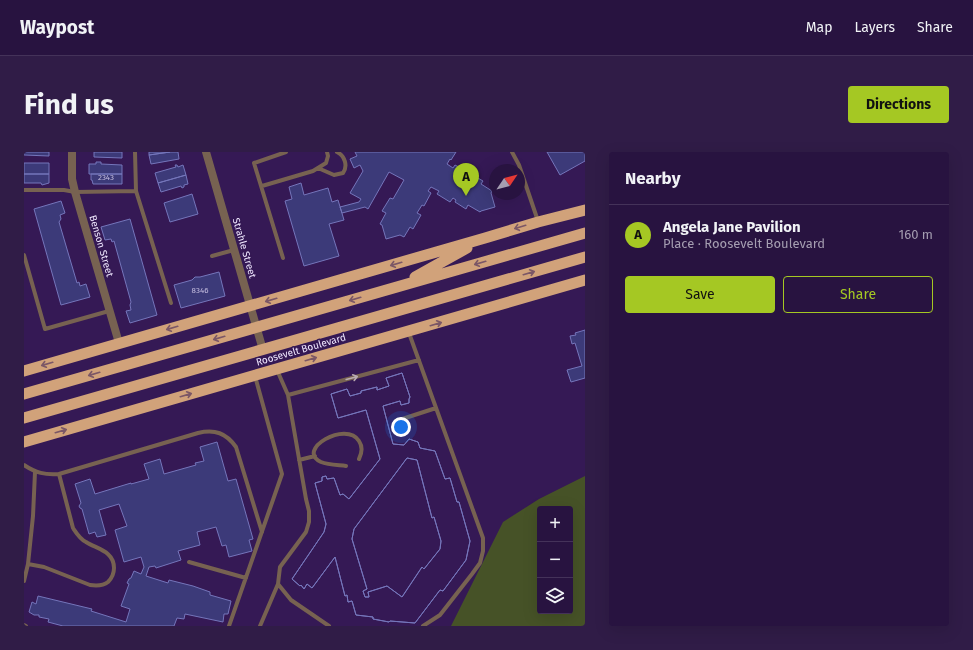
<!DOCTYPE html>
<html lang="en">
<head>
<meta charset="utf-8">
<style>
	:root { --surface:#281340; --page:#301c47; --text:#f1f3f6; --muted:#a59eb1; --line:#443259; --accent:#a5c823 }
	body { margin:0; font-family:"Fira Sans",sans-serif; background:var(--page); color:var(--text) }
	.controls { position:absolute; right:12px; bottom:12px; display:grid; overflow:hidden; border-radius:4px; box-shadow:0 4px 16px #0002 }
	.controls button { width:36px; height:36px; display:grid; place-items:center; padding:0; border:0; border-bottom:1px solid var(--line); background:var(--surface); color:var(--text); font:20px sans-serif }
	.compass { position:absolute; left:465px; top:12px; width:36px; height:36px; border-radius:50%; background:var(--surface); box-shadow:0 4px 16px #0002; rotate:55deg }
	.you { position:absolute; left:377px; top:275px; width:14px; height:14px; margin:-10px; border:3px solid #fff; border-radius:50%; background:#1a73e8; box-shadow:0 0 0 6px #1a73e833 }
	.badge { display:grid; place-items:center; width:26px; height:26px; border-radius:50%; background:var(--accent); color:#111; font-size:13px; font-weight:700 }
	.pin { position:absolute; translate:-50% -33px; filter:drop-shadow(0 1px 2px #0008) }
	.pin::after { content:''; position:absolute; top:21px; width:14px; height:12px; background:inherit; clip-path:polygon(0 0,100% 0,50% 100%) }
	.list { margin:0; padding:0; list-style:none }
	h2 { display:flex; justify-content:space-between; align-items:center; height:52px; margin:0; padding:0 16px; font-size:17px }
	h2 small { font-size:13px; font-weight:400; color:var(--muted) }
	.list li { display:grid; grid-template-columns:26px 1fr auto; gap:12px; align-items:center; box-sizing:border-box; height:60px; padding:0 16px; border-top:1px solid var(--line) }
	.list b { display:block; font-size:15px; white-space:nowrap }
	.list p { margin:0; font-size:13px; white-space:nowrap; color:var(--muted) }
	.list em { font-size:13px; font-style:normal; color:var(--muted) }
	.actions { display:flex; gap:8px; padding:12px 16px }
	.actions a { flex:1; padding:9px 0; border:1px solid var(--accent); border-radius:4px; text-align:center; font-size:14px; color:var(--accent) }
	.actions .main { background:var(--accent); color:#111 }
	.icon { flex:none; width:22px; height:22px; fill:none; stroke:currentColor; stroke-width:2; stroke-linecap:round; stroke-linejoin:round }
	.map { position:relative; flex:none; width:561px; height:474px; overflow:hidden; border-radius:4px }
	header { display:flex; align-items:center; gap:24px; box-sizing:border-box; height:56px; padding:0 20px; background:var(--surface); border-bottom:1px solid var(--line) }
	header strong { font-size:19px }
	nav { display:flex; gap:22px; margin-inline-start:auto; font-size:14px }
	.intro { display:flex; align-items:center; justify-content:space-between; box-sizing:border-box; height:96px; padding:0 24px }
	h1 { margin:0; font-size:28px }
	.button { padding:10px 18px; border-radius:4px; background:var(--accent); color:#111; font-size:14px; font-weight:700 }
	main { display:flex; gap:24px; padding:0 24px }
	aside { flex:1; background:var(--surface); border-radius:4px; box-shadow:0 4px 16px #0002 }
	.map>svg:first-child { display:block }
	.green { fill:#465227; fill-rule:evenodd }
	.building { fill:#3c3a79; stroke:#7576bb; fill-rule:evenodd }
	.lines { fill:none; stroke-linecap:round; stroke-linejoin:round }
	.service { stroke:#776251; stroke-width:4 }
	.minor { stroke:#776251; stroke-width:8 }
	.trunk { stroke:#d1a27a; stroke-width:11 }
	.oneway { stroke:#7b5766 }
	.oneway2 { stroke:#baacb1 }
	.labels { text-anchor:middle; dominant-baseline:central; stroke-width:3; stroke-linejoin:round; paint-order:stroke }
	.number-label { font-size:8px; fill:#c3bcde }
	.street-label { font-size:10px; fill:#f0e8ff; stroke:#351955 }
</style>
</head>
<body>
<header>
<strong>Waypost</strong>
<nav><a>Map</a><a>Layers</a><a>Share</a></nav>
</header>
<div class="intro"><h1>Find us</h1><a class="button">Directions</a></div>
<main>
<div class="map">
<svg width="561" height="474" viewBox="0 0 561 474">
	<rect width="100%" height="100%" fill="#351955"/>
	<path class="green" d="M561,324V474H427L479,370L515,347ZM516,357H546V459H516Z"/>
	<path class="building" d="M0,0H25V4L0,3Z
		M70,0H98V6L70,5Z
		M125,0H146L125,3Z
		M146,0H154L155,7L127,12L125,3Z
		M331,0H432L427,8L426,7L423,12L429,16L431,13L444,20L442,23L445,25L447,22L459,29L457,32L468,39L467,41L471,55L457,59L456,60L444,53L442,57L431,50L432,48L429,46L426,50L413,42L415,39L407,35L404,39L407,41L400,54L398,53L393,61L397,63L389,77L386,75L380,85L376,83L362,87L358,73L356,72L362,61L358,59L366,46L369,47L380,28L365,20L344,57L341,55L318,61L316,55L335,50L337,47L326,41L339,19L336,13L330,16L326,7L333,4Z
		M523,0H561V9L536,23Z
		M72,10H77V12L98,13V22H65V12H72Z
		M0,11H25V22H0Z
		M151,13H153L154,15L159,13L162,23L134,31L131,21L152,15Z
		M0,22H25V31L18,33L17,31H0Z
		M67,22H98V32H69L68,28H67Z
		M162,23L164,32L160,33V35L158,36L157,34L137,40L134,31Z
		M277,31L280,43L304,36L308,50L314,48L320,68L305,72L315,104L280,114L261,49L268,47L265,35Z
		M168,42L174,62L146,70L140,51Z
		M37,49L41,61L36,63L37,67L35,70L53,131L55,130L56,134L62,132L66,145L37,153L10,57Z
		M106,67L133,163L106,171L102,159L107,158L106,153L107,150L90,89L88,90L87,87L81,88L77,75Z
		M195,120L201,144L157,156L150,133L168,128L171,125H176Z
		M561,178V226L547,230L543,218L558,214L551,191L548,192L546,184L552,183L551,181Z
		M378,221L386,245L385,247V251L377,253L376,249L359,254L369,292L380,293L385,287L394,290L396,296L411,299L421,327L426,326L433,350H435L446,389L442,408L419,439L416,438L391,471L366,469L365,470L349,467V465L332,463L328,449L324,450L323,443L321,444L311,405L288,436L283,432L280,437L277,433L276,434L268,427L300,380L302,372L291,331L298,329V325L302,324L303,327L310,326L316,343L319,342L325,347L356,307L342,258L314,266L307,242L323,237L326,244L337,241V239L353,235V238L365,234L362,226ZM383,306L393,308L408,366L410,365L417,389L416,397L400,417L398,415L378,445L363,434L344,440L345,445H341L339,439L343,437L328,387L330,377Z
		M378,221L386,245L385,247V251L377,253L376,249L359,254L369,292L380,293L385,287L394,290L396,296L411,299L421,327L426,326L433,350H435L446,389L442,408L419,439L416,438L391,471L366,469L365,470L349,467V465L332,463L328,449L324,450L323,443L321,444L311,405L288,436L283,432L280,437L277,433L276,434L268,427L300,380L302,372L291,331L298,329V325L302,324L303,327L310,326L316,343L319,342L325,347L356,307L342,258L314,266L307,242L323,237L326,244L337,241V239L353,235V238L365,234L362,226Z
		M193,290L204,329L212,327L229,387L225,388L228,399L205,405L202,393L198,394L192,375L173,380L176,393L154,399L157,408L132,416L131,414L125,415L122,424L144,431L145,428L169,434L186,440V443L207,449L204,462H200L199,470L161,462L160,467L153,466L150,474H39L24,470L25,467L15,465V463H10L5,460L8,450L12,452L14,444L68,457L67,459L102,470L106,457L97,454L105,432L103,431L105,427L107,426L110,419L117,422L120,415L117,405L100,410L91,378L103,374L95,352L75,358L82,383L73,385L71,380L65,382L58,357L56,356L55,354L57,351L51,332L66,327L71,342L107,331V332L125,327L120,312L136,307L140,322L172,313L171,311L180,309L176,295Z
		M383,306L393,308L408,366L410,365L417,389L416,397L400,417L398,415L378,445L363,434L344,440L345,445H341L339,439L343,437L328,387L330,377Z"/>
	<g class="lines">
		<path class="service" d="M488,0L495,13L514,69
			M294,16L310,23L319,21C324,14 321,4 313,0
			M238,34L289,19L302,11L304,4L303,0
			M0,38H40L51,40L112,39L111,0
			M112,39L147,151
			M0,103L21,177L85,159
			M188,104L210,98
			M259,106L230,11L262,0
			M385,181L459,386V399L456,411L448,422L416,463L399,474
			M264,243L395,208
			M372,269L412,256
			M275,308L291,304
			M0,313C12,321 21,323 35,322L49,376C53,382 56,387 62,390C73,397 90,399 90,416C90,421 88,426 84,430C79,434 73,434 66,433L20,415L4,412L0,429
			M322,314C314,313 304,313 297,310C271,298 322,268 335,289C339,295 338,301 335,307
			M35,322L174,281C191,277 202,281 212,295L238,380
			M165,410L222,426
			M4,412L9,364L11,320
			M254,432L267,448L305,474
			M0,473L2,474
			M205,474L258,322L231,224
			M236,474L254,432L256,415L282,380L285,370V359L282,347L264,243L253,218"/>
		<path class="minor" d="M48,0V27L51,40L95,191
			M182,0L239,198"/>
		<path class="trunk" d="M391,125L443,96
			M0,219L461,86L514,70L561,58
			M0,242L561,81
			M0,266L561,105
			M0,290L561,128"/>
	</g>
	<defs><path id="oneway-shaft" d="M-6 0H5M1.5-3L5.5 0L1.5 3" fill="none" stroke-width="1.6" stroke-linecap="round" stroke-linejoin="round"/></defs>
	<g class="oneway">
		<use href="#oneway-shaft" transform="translate(496 75) rotate(163)"/>
		<use href="#oneway-shaft" transform="translate(456 111) rotate(164)"/>
		<use href="#oneway-shaft" transform="translate(372 112) rotate(164)"/>
		<use href="#oneway-shaft" transform="translate(505 121) rotate(-16)"/>
		<use href="#oneway-shaft" transform="translate(331 147) rotate(164)"/>
		<use href="#oneway-shaft" transform="translate(247 148) rotate(164)"/>
		<use href="#oneway-shaft" transform="translate(412 172) rotate(-16)"/>
		<use href="#oneway-shaft" transform="translate(148 176) rotate(164)"/>
		<use href="#oneway-shaft" transform="translate(195 186) rotate(164)"/>
		<use href="#oneway-shaft" transform="translate(287 207) rotate(-16)"/>
		<use href="#oneway-shaft" transform="translate(23 212) rotate(164)"/>
		<use href="#oneway-shaft" transform="translate(70 222) rotate(164)"/>
		<use href="#oneway-shaft" transform="translate(162 243) rotate(-16)"/>
		<use href="#oneway-shaft" transform="translate(37 279) rotate(-16)"/>
	</g>
	<use class="oneway2" href="#oneway-shaft" transform="translate(328 226) rotate(-15)"/>
	<g class="labels">
		<g class="number-label">
			<text x="82" y="25">2343</text>
			<text x="176" y="138">8346</text>
		</g>
		<g class="street-label">
			<text transform="translate(77 94) rotate(74)">Benson Street</text>
			<text transform="translate(220 96) rotate(74)">Strahle Street</text>
			<text transform="translate(277 198) rotate(-16)">Roosevelt Boulevard</text>
		</g>
	</g>
</svg>
<div class="controls">
<button>+</button>
<button>−</button>
<button><svg class="icon" aria-label="layers" viewBox="0 0 24 24"><path d="M12 4l9 5-9 5-9-5zM3 14l9 5 9-5"/></svg></button>
</div>
<svg class="compass" viewBox="-18 -18 36 36"><path d="M0-13l5 13h-10z" fill="#e53935"/><path d="M0 13l5-13h-10z" fill="#a59eb1"/></svg>
<div class="you"></div>
<div class="pin badge" style="left:442px;top:44px">A</div>
</div>
<aside>
<h2>Nearby<small></small></h2>
<ul class="list">
<li><span class="badge">A</span><div><b>Angela Jane Pavilion</b><p>Place · Roosevelt Boulevard</p></div><em>160 m</em></li>
</ul>
<div class="actions"><a class="main">Save</a><a>Share</a></div>
</aside>
</main>
</body>
</html>
